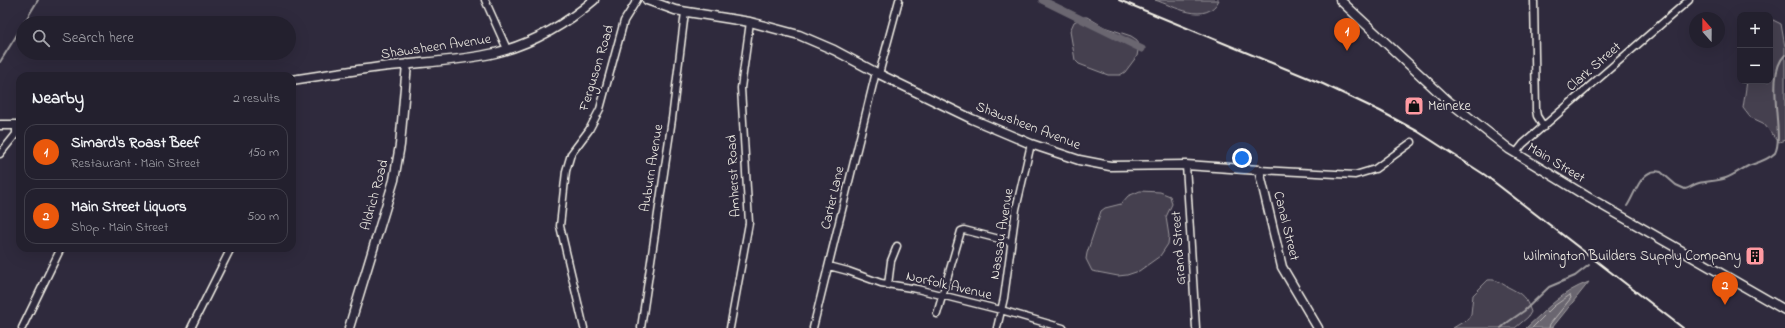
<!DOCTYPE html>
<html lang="en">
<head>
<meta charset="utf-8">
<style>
	:root { --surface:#23202e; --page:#2f2d3a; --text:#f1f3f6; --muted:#a3a3aa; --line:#403e4a; --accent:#ea580c }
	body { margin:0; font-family:"Indie Flower",sans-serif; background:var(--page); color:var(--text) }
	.controls { position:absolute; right:12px; top:12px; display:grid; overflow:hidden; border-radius:8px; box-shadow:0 4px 16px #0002 }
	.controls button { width:36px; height:36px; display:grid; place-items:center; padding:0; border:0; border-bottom:1px solid var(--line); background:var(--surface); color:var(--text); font:20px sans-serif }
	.compass { position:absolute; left:1689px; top:12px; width:36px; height:36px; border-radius:50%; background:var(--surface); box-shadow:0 4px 16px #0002; rotate:339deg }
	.you { position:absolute; left:1242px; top:158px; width:14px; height:14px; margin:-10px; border:3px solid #fff; border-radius:50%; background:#1a73e8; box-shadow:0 0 0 6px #1a73e833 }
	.badge { display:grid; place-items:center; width:26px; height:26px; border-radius:50%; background:var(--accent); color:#fff; font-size:13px; font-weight:700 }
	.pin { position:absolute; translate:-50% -33px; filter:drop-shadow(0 1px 2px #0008) }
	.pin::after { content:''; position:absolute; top:21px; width:14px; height:12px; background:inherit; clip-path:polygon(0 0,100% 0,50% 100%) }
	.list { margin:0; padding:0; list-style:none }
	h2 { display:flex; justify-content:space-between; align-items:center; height:52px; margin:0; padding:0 16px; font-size:17px }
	h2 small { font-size:13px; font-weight:400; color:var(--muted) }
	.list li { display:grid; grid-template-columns:26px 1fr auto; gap:12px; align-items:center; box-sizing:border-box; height:56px; margin:0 8px 8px; padding:0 8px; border:1px solid var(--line); border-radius:12px }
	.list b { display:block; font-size:15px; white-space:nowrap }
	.list p { margin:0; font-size:13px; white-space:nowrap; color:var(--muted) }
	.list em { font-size:13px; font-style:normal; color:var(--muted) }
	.icon { flex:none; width:22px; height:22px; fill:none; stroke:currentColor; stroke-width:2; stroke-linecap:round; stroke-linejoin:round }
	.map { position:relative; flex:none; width:1785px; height:328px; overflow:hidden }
	.search { position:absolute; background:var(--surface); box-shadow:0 4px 16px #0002; left:16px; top:16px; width:280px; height:44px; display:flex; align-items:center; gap:10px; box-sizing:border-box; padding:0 14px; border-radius:22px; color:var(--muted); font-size:15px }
	.panel { position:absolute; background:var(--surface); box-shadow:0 4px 16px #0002; left:16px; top:72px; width:280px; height:180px; border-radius:12px }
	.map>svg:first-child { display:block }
	.green { fill:#454050; stroke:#9c989c }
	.water { fill:#6a6670; stroke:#a19ea0 }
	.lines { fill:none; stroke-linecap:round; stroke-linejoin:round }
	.shore { stroke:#bdb9b8; stroke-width:1 }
	.stream { stroke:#a19ea0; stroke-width:2 }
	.canal { stroke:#6a6670; stroke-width:7 }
	.street-casing { stroke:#f4f1e8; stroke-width:9 }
	.secondary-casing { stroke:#f4f1e8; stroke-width:11 }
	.street { stroke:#2f2a3d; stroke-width:6 }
	.secondary { stroke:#2f2a3d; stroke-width:8 }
	.rail { stroke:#f4f1e8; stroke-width:2 }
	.labels { text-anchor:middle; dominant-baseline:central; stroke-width:4; stroke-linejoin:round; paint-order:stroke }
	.street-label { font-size:14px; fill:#f4f1e8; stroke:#2f2a3d }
	.poi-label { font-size:14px; fill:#f4f1e8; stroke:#2f2a3d; text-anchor:start }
</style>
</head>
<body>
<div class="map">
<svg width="1785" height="328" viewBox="0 0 1785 328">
	<rect width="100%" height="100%" fill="#2f2a3d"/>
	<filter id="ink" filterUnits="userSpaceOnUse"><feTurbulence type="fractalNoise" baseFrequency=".025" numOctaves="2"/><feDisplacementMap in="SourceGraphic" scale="8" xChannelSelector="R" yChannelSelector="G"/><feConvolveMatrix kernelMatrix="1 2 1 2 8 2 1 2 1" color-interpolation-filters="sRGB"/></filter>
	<g filter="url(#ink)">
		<path class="green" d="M1155,0H1219C1206,26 1174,6 1155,0Z
			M1084,17H1087L1104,27L1131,36L1137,40L1139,45L1137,56L1125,72L1120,75H1108L1079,64L1075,60L1070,31L1074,22Z
			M1773,20L1781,24L1785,47V140L1779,142L1763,123L1750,117L1743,108L1747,81H1770V21Z
			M1140,191L1160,192L1170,196L1172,204L1166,217L1169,236L1168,244L1160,256L1139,271L1127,275L1118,276L1092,271L1086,259L1087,253L1101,211L1105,208L1121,204L1128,196Z
			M1488,280C1498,279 1500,283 1508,287C1522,294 1526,297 1531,312L1528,317L1515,328H1453L1468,319L1471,314L1473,295Z"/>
		<path class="water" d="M1589,282L1552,328H1526C1546,310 1562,291 1589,282Z"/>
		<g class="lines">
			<path class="shore" d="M1532,328L1554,306L1570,295L1571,298L1550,324L1549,328"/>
			<path class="stream" d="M24,23L38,0
				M0,62L23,25
				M1627,206C1635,195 1641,166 1661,172L1676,185L1685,189C1690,188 1694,184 1699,183C1708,181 1718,181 1726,178C1734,175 1740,170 1748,166C1757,163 1768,160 1775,153C1785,135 1764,75 1785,55
				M1501,328L1508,322L1524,311L1549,287L1575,276L1589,265"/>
			<path class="canal" d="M1042,0L1142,49"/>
			<defs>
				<path id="street" d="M485,0L507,49
					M1534,0L1536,110L1537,116L1544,127
					M879,74L899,0
					M1516,153L1523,144L1689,0
					M0,154L16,134V125
					M1186,165L1196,328
					M1259,170L1355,175L1375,169L1412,142
					M829,266L848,271L881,283L917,289L1001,310L1063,328
					M888,285L891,261L897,246
					M937,314L961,231L964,230L1011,242
					M22,328L61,248
					M191,328L231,248
					M584,328L560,226L566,171L571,154L589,130L600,109L624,21L637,0
					M641,328L672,119L685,12
					M730,328L749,223L741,88L750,22
					M813,328L876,72
					M997,328L1004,298L1016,209L1031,144"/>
				<path id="secondary" d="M647,0L675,10L750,22L799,35L834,50L879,74L972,119L1031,144L1079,160L1110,166L1186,165L1259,170L1282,267L1318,328
					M1340,0L1447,100L1509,149L1586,196L1785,310
					M292,80C324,75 356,70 389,66C424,62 460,61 495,53C531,44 566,24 594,0
					M0,125H20
					M349,328L394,180L400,145L407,64"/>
			</defs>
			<use href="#street" class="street-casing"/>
			<use href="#secondary" class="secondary-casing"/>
			<use href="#street" class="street"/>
			<use href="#secondary" class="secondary"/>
			<path class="rail" d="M1119,0L1323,84L1380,111L1417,131L1485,175L1683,328"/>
		</g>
	</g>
	<defs>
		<symbol id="shop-square" viewBox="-11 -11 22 22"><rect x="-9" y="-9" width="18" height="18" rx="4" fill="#ff9aa2" stroke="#2f2a3d"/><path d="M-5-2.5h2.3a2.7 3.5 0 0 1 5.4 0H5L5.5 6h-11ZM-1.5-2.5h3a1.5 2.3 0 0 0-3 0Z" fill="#111"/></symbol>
		<symbol id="building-square" viewBox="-11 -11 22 22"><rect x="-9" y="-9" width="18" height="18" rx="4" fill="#ff9aa2" stroke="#2f2a3d"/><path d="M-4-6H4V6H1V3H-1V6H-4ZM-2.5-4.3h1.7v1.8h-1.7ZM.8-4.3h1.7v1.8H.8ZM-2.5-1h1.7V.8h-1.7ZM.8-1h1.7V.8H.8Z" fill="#111"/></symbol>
	</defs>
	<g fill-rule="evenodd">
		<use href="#shop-square" x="1403" y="95" width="22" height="22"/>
		<use href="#building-square" x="1744" y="245" width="22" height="22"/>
	</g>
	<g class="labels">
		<g class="street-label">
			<text transform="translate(436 47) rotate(-8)">Shawsheen Avenue</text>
			<text transform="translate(1594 67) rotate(-41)">Clark Street</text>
			<text transform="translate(597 68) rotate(-73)">Ferguson Road</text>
			<text transform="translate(1028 126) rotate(21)">Shawsheen Avenue</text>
			<text transform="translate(1556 163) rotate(31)">Main Street</text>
			<text transform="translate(652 168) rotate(-81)">Auburn Avenue</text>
			<text transform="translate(734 176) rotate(-93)">Amherst Road</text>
			<text transform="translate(375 195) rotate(-75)">Aldrich Road</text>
			<text transform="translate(833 198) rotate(-77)">Carter Lane</text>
			<text transform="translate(1286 226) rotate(76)">Canal Street</text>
			<text transform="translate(1002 234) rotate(-81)">Nassau Avenue</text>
			<text transform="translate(1179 248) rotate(-94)">Grand Street</text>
			<text transform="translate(949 286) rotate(13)">Norfolk Avenue</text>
		</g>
		<g class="poi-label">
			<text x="1428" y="106">Meineke</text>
			<text x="1741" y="256" text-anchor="end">Wilmington Builders Supply Company</text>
		</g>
	</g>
</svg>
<div class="controls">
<button>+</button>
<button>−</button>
</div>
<svg class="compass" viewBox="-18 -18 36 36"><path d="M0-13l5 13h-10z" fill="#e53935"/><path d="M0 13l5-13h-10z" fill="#a3a3aa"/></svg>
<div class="you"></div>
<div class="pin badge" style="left:1347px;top:51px">1</div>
<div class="pin badge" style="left:1725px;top:305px">2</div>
<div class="search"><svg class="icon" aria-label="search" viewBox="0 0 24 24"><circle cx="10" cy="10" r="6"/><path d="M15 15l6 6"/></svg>Search here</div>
<section class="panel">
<h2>Nearby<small>2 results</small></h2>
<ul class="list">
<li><span class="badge">1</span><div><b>Simard's Roast Beef</b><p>Restaurant · Main Street</p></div><em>150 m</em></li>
<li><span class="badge">2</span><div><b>Main Street Liquors</b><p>Shop · Main Street</p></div><em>500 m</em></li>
</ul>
</section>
</div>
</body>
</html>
